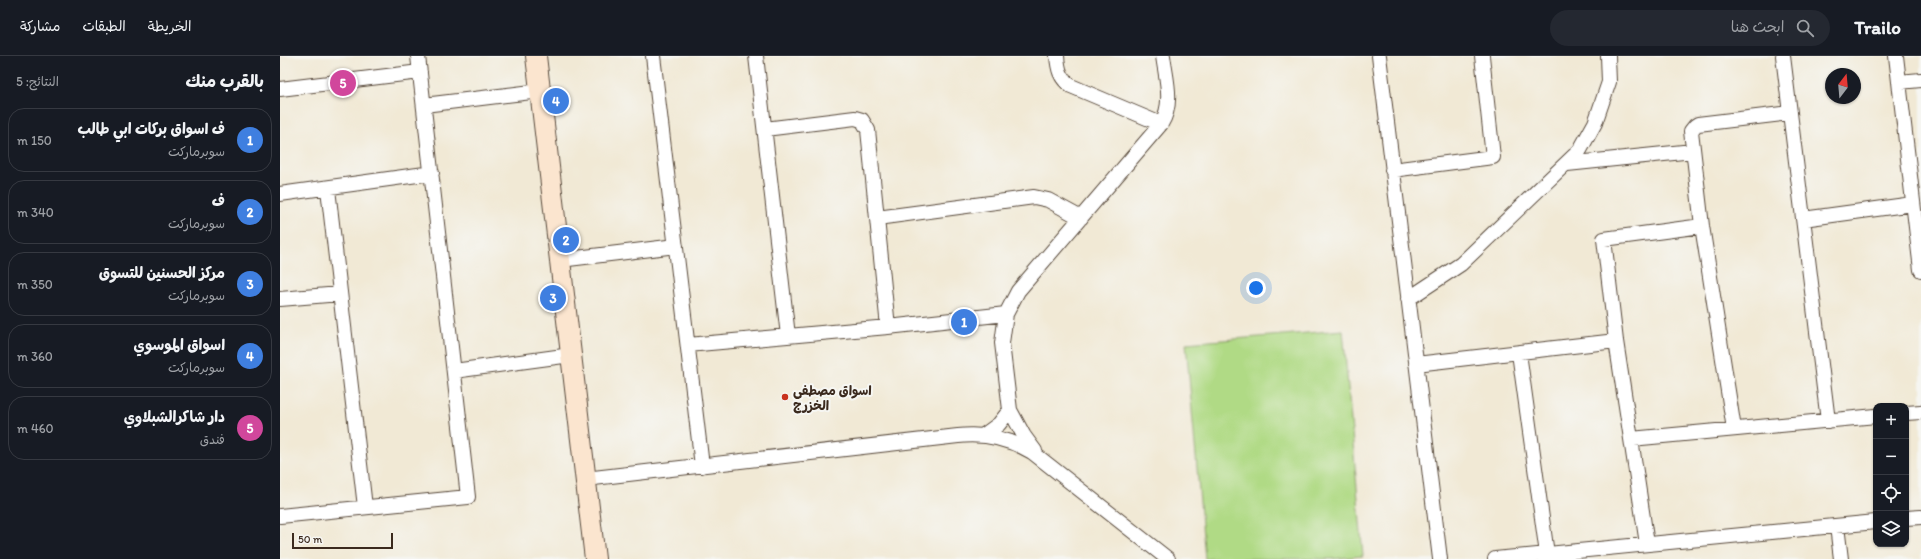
<!DOCTYPE html>
<html lang="ar">
<head>
<meta charset="utf-8">
<style>
	:root { --surface:#171b24; --page:#242831; --text:#f1f3f6; --muted:#9ea1a6; --line:#363941; --accent:#7c3aed }
	body { margin:0; font-family:Itim,"Playpen Sans Arabic",sans-serif; background:var(--page); color:var(--text); direction:rtl }
	.controls { position:absolute; right:12px; bottom:12px; display:grid; overflow:hidden; border-radius:8px; box-shadow:0 1px 3px #0004 }
	.controls button { width:36px; height:36px; display:grid; place-items:center; padding:0; border:0; border-bottom:1px solid var(--line); background:var(--surface); color:var(--text); font:20px sans-serif }
	.compass { position:absolute; left:1545px; top:12px; width:36px; height:36px; border-radius:50%; background:var(--surface); box-shadow:0 1px 3px #0004; rotate:16deg }
	.scale { position:absolute; left:12px; bottom:10px; width:101px; box-sizing:border-box; padding-left:4px; border:2px solid #3b2a1e; border-top:0; font-size:11px; line-height:14px; white-space:nowrap; color:#3b2a1e; -webkit-text-stroke:3px #f6f6f2; paint-order:stroke }
	.you { position:absolute; left:976px; top:232px; width:14px; height:14px; margin:-10px; border:3px solid #fff; border-radius:50%; background:#1a73e8; box-shadow:0 0 0 6px #1a73e833 }
	.badge { display:grid; place-items:center; width:26px; height:26px; border-radius:50%; background:var(--accent); color:#fff; font-size:13px; font-weight:700 }
	.pin { position:absolute; translate:-50% -50%; border:2px solid #fff; box-shadow:0 1px 4px #0006 }
	.list { margin:0; padding:0; list-style:none }
	h2 { display:flex; justify-content:space-between; align-items:center; height:52px; margin:0; padding:0 16px; font-size:17px }
	h2 small { font-size:13px; font-weight:400; color:var(--muted) }
	.list li { display:grid; grid-template-columns:26px 1fr auto; gap:12px; align-items:center; box-sizing:border-box; height:64px; margin:0 8px 8px; padding:0 8px; border:1px solid var(--line); border-radius:16px }
	.list b { display:block; font-size:15px; white-space:nowrap }
	.list p { margin:0; font-size:13px; white-space:nowrap; color:var(--muted) }
	.list em { font-size:13px; font-style:normal; color:var(--muted) }
	.icon { flex:none; width:22px; height:22px; fill:none; stroke:currentColor; stroke-width:2; stroke-linecap:round; stroke-linejoin:round }
	.map { position:relative; flex:none; width:1641px; height:503px; overflow:hidden; direction:ltr }
	header { display:flex; align-items:center; gap:24px; box-sizing:border-box; height:56px; padding:0 20px; background:var(--surface); border-bottom:1px solid var(--line) }
	header strong { font-size:19px }
	nav { display:flex; gap:22px; margin-inline-start:auto; font-size:14px }
	.search { width:280px; height:36px; background:var(--page); display:flex; align-items:center; gap:10px; box-sizing:border-box; padding:0 14px; border-radius:22px; color:var(--muted); font-size:15px }
	main { display:flex }
	aside { flex:1; background:var(--surface) }
	.map>svg:first-child { display:block }
	.green { fill:#b0da85; stroke:#768252 }
	.lines { fill:none; stroke-linecap:round; stroke-linejoin:round }
	.street-casing { stroke:#564739; stroke-width:16 }
	.secondary-casing { stroke:#564739; stroke-width:22 }
	.street { stroke:#fff; stroke-width:14 }
	.secondary { stroke:#fbe5cf; stroke-width:20 }
	.poi-dot { fill:#c8321e; stroke:#f6f6f2; stroke-width:1.5 }
	.labels { text-anchor:middle; dominant-baseline:central; stroke-width:4; stroke-linejoin:round; paint-order:stroke }
	.poi-label { font-size:13px; font-weight:bold; fill:#3b2a1e; stroke:#f6f6f2; text-anchor:start }
</style>
</head>
<body>
<header>
<strong>Trailo</strong>
<div class="search"><svg class="icon" aria-label="search" viewBox="0 0 24 24"><circle cx="10" cy="10" r="6"/><path d="M15 15l6 6"/></svg>ابحث هنا</div>
<nav><a>الخريطة</a><a>الطبقات</a><a>مشاركة</a></nav>
</header>
<main>
<div class="map">
<svg width="1641" height="503" viewBox="0 0 1641 503">
	<rect width="100%" height="100%" fill="#f6f6f2"/>
	<filter id="ink" filterUnits="userSpaceOnUse"><feTurbulence type="fractalNoise" baseFrequency=".025" numOctaves="2"/><feDisplacementMap in="SourceGraphic" scale="8" xChannelSelector="R" yChannelSelector="G"/><feConvolveMatrix kernelMatrix="1 2 1 2 8 2 1 2 1" color-interpolation-filters="sRGB"/></filter>
	<filter id="wash" filterUnits="userSpaceOnUse"><feTurbulence type="fractalNoise" baseFrequency=".012" numOctaves="4" result="noise"/><feDisplacementMap in="SourceGraphic" scale="16" xChannelSelector="R" yChannelSelector="G"/><feGaussianBlur stdDeviation="0.9" result="paint"/><feColorMatrix in="noise" values="0 0 0 0 0 0 0 0 0 0 0 0 0 0 0 0 0 1.4 0 .05"/><feComposite in="paint" operator="in"/></filter>
	<g filter="url(#wash)">
		<rect width="100%" height="100%" fill="#f1e9d5"/>
		<path class="green" d="M1063,274L1083,500L1052,503H925L906,287Z"/>
	</g>
	<g filter="url(#ink)">
		<g class="lines">
			<defs>
				<path id="street" d="M373,0L422,410
					M476,0L508,280
					M777,0C778,13 780,22 791,30L881,68
					M1099,0L1160,503
					M1503,0L1548,365
					M1616,0L1641,214
					M1619,26L1641,24
					M0,33L140,16
					M144,49L260,35
					M485,73L575,62L582,64L588,74L608,271
					M1287,108L1413,95
					M1112,114L1213,101L1202,0
					M48,133L85,451
					M0,138L152,117
					M597,162L754,141L768,144L801,162
					M1523,163L1633,148
					M280,204L396,190
					M0,243L60,238
					M1128,243L1181,208L1300,94L1315,67L1329,26L1328,0
					M408,289L608,271L726,258
					M1239,297L1267,498
					M1136,308L1336,285
					M174,315L291,299
					M1626,357L1641,356
					M1454,373L1422,170L1411,75L1415,70L1418,68L1510,57
					M704,379L719,368L730,354
					M1351,383L1336,285L1324,183L1422,170
					M755,395L744,380L730,354L722,287L726,258L738,235L881,68C894,47 886,23 883,0
					M305,423L678,380C705,377 728,382 752,396L888,503
					M0,460L188,441L138,0
					M1626,462L1641,461
					M1557,470L1561,503
					M1367,488L1351,383L1596,360
					M1215,503L1596,466"/>
				<path id="secondary" d="M256,0L315,503"/>
			</defs>
			<use href="#street" class="street-casing"/>
			<use href="#secondary" class="secondary-casing"/>
			<use href="#street" class="street"/>
			<use href="#secondary" class="secondary"/>
		</g>
	</g>
	<circle class="poi-dot" cx="505" cy="341" r="4"/>
	<g class="labels">
		<g class="poi-label">
			<text x="513" y="334">اسواق مصطفى<tspan x="513" dy="15">الخزرج</tspan></text>
		</g>
	</g>
</svg>
<div class="controls">
<button>+</button>
<button>−</button>
<button><svg class="icon" aria-label="locate" viewBox="0 0 24 24"><circle cx="12" cy="12" r="6"/><path d="M12 2v4M12 18v4M2 12h4M18 12h4"/></svg></button>
<button><svg class="icon" aria-label="layers" viewBox="0 0 24 24"><path d="M12 4l9 5-9 5-9-5zM3 14l9 5 9-5"/></svg></button>
</div>
<svg class="compass" viewBox="-18 -18 36 36"><path d="M0-13l5 13h-10z" fill="#e53935"/><path d="M0 13l5-13h-10z" fill="#9ea1a6"/></svg>
<div class="scale">50 m</div>
<div class="you"></div>
<div class="pin badge" style="left:684px;top:266px;background:#3f7fe0">1</div>
<div class="pin badge" style="left:286px;top:184px;background:#3f7fe0">2</div>
<div class="pin badge" style="left:273px;top:242px;background:#3f7fe0">3</div>
<div class="pin badge" style="left:276px;top:45px;background:#3f7fe0">4</div>
<div class="pin badge" style="left:63px;top:27px;background:#d1479c">5</div>
</div>
<aside>
<h2>بالقرب منك<small>النتائج: 5</small></h2>
<ul class="list">
<li><span class="badge" style="background:#3f7fe0">1</span><div><b>ف اسواق بركات ابي طالب</b><p>سوبرماركت</p></div><em>150 m</em></li>
<li><span class="badge" style="background:#3f7fe0">2</span><div><b>ف</b><p>سوبرماركت</p></div><em>340 m</em></li>
<li><span class="badge" style="background:#3f7fe0">3</span><div><b>مركز الحسنين للتسوق</b><p>سوبرماركت</p></div><em>350 m</em></li>
<li><span class="badge" style="background:#3f7fe0">4</span><div><b>اسواق الموسوي</b><p>سوبرماركت</p></div><em>360 m</em></li>
<li><span class="badge" style="background:#d1479c">5</span><div><b>دار شاكرالشبلاوي</b><p>فندق</p></div><em>460 m</em></li>
</ul>
</aside>
</main>
</body>
</html>
